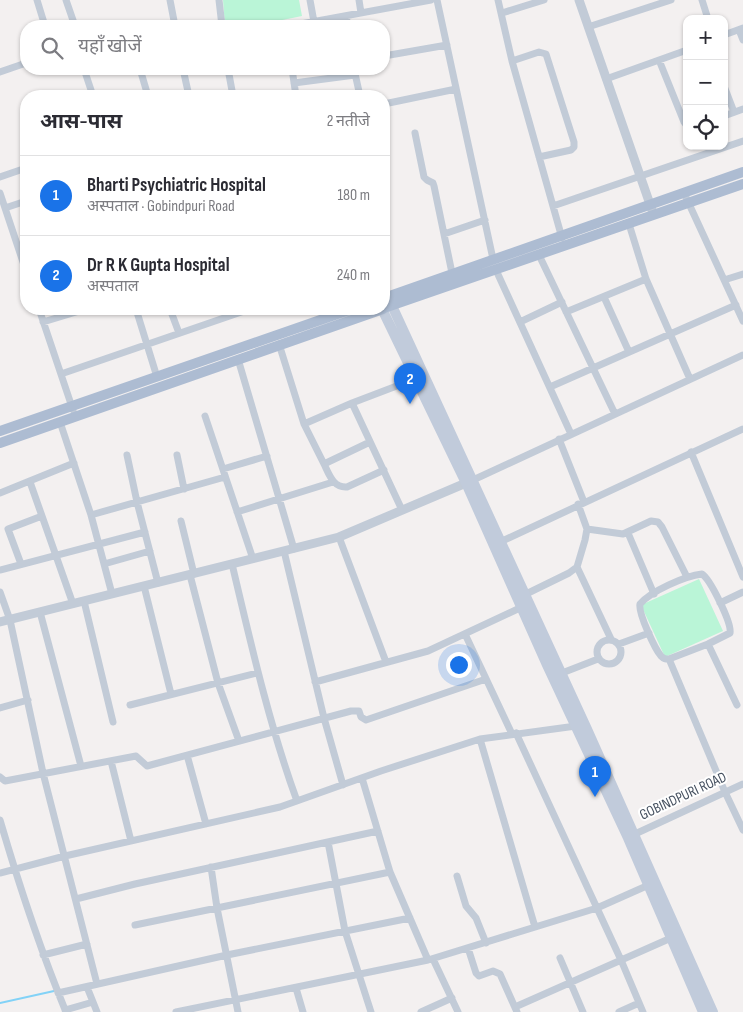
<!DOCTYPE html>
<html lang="hi">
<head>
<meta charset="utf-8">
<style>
	:root { --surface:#fff; --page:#f7f7f7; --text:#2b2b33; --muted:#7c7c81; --line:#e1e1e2; --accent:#1a73e8 }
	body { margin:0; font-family:"Sofia Sans Condensed","Noto Sans Devanagari",sans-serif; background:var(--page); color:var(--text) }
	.controls { position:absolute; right:15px; top:15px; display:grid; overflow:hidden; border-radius:10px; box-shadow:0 1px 4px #0004 }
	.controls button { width:45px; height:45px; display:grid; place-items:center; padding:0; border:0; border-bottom:1px solid var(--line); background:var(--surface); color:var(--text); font:25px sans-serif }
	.you { position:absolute; left:458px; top:664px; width:18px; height:18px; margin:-12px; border:4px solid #fff; border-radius:50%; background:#1a73e8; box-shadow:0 0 0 8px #1a73e833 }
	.badge { display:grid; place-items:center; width:32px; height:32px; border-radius:50%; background:var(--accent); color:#fff; font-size:16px; font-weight:700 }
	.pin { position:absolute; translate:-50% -41px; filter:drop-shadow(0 1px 2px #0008) }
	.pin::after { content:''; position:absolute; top:26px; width:18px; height:15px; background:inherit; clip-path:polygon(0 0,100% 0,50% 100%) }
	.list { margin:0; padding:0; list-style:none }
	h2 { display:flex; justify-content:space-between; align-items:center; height:65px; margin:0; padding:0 20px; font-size:21px }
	h2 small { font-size:16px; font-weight:400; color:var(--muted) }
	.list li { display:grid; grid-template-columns:32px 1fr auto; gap:15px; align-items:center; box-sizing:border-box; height:80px; padding:0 20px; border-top:1px solid var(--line) }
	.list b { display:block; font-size:19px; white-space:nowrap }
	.list p { margin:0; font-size:16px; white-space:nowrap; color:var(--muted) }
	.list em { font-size:16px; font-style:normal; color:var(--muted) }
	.icon { flex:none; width:28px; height:28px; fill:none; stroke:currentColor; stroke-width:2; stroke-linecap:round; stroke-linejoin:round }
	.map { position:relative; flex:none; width:743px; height:1012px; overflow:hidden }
	.search { position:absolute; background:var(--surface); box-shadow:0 1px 4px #0004; left:20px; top:20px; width:370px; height:55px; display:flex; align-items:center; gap:12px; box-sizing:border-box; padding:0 18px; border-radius:20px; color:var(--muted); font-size:19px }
	.panel { position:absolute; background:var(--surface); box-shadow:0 1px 4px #0004; left:20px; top:90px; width:370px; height:225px; border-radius:20px }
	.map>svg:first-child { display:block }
	.green { fill:#baf5d7 }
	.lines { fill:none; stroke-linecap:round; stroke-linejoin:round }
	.stream { stroke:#82d2f7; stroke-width:2 }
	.minor { stroke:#c2cbd7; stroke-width:7 }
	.tertiary { stroke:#c2cbd7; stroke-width:9 }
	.secondary { stroke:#c1cbdb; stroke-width:10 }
	.primary { stroke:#adbcd2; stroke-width:10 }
	.labels { text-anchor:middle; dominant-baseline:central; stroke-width:4; stroke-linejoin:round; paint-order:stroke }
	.street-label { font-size:15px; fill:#465160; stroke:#fff }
</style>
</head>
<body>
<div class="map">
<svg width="743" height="1012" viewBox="0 0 743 1012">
	<rect width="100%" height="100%" fill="#f3f0f0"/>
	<path class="green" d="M223,0H299L302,16L253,26H225Z
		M699,579L723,631L665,657L641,605Z"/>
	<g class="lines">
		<path class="stream" d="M0,1003L54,991"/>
		<path class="minor" d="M37,0L45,26
			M66,0L75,26
			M170,0L175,26
			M219,0L222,26
			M310,0L314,22
			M359,0L361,13
			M437,0L493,259
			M498,0L512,61L562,238
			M702,0L708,19
			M502,13L544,0
			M346,16L348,26
			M290,26L431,0
			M588,27L671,0
			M739,30L743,40
			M724,35L743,28
			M384,56L447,45
			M659,60L684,122L687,126
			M512,61L539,52L546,54L574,142V147L571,150L539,157
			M140,69L148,96
			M183,69L189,96
			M228,69L233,96
			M292,69L296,96
			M354,69L360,96
			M0,72L26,63
			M85,72L93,96
			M606,79L687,50
			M294,83L355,75
			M724,86L734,112
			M384,104L456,89
			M724,116L743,109
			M415,133L424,177L427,180L433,183L434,186L452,273
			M0,177L26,168
			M0,193L26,271
			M684,193L743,321
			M553,206L743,141
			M5,208L26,201
			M629,224L646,279L690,379
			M444,234L485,220
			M539,255L615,414
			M496,270L571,434
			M724,280L743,274
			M604,297L629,352
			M39,309L73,410
			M136,309L157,377
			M170,309L179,333
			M566,312L646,279
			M43,322L86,309
			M520,322L562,302
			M279,344L304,424L324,464
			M238,359L294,549
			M61,374L250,309
			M550,387L736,305
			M352,403L402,510
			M205,416L253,559
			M60,422L91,515L112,594
			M304,424L352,403L415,379
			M559,439L584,502
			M370,442L324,464C329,474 333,488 347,487L384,470
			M691,452L743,577
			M127,455L137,502L158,583
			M177,455L184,489
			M223,469L267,456
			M473,480L743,355
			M30,482L73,604
			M0,493L74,463
			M237,512L333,482
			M91,515L225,477
			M181,521L194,574
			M587,529L623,534L651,521L658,522L662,527L687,577
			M628,533L654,594
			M339,537L386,662
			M500,542L743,429
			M284,551L324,718L343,785
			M21,564L8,529L42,516
			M104,564L150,551
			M232,564C251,644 269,724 297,801
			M577,567L611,639
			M0,570L145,532
			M702,574C710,579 732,623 730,633L708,644L669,659C665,659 664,659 661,656C655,649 638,613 640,604C651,591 685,576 702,574Z
			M190,575L218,683L239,741
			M144,586L171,694
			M0,592L10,620L43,773L97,984
			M524,595L569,573L577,567L585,540L587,529L578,504
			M84,601L113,722
			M720,603L743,592
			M40,612L81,766
			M465,634L512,734
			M597 652a12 12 0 1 1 24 0a12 12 0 1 1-24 0Z
			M619,644L649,633
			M708,644L737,705
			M669,659L725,792L743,830
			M562,673L598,659
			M315,682L428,651L522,607
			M130,705L257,673
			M0,708L28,700
			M516,733L621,960L643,1012
			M480,739L535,927
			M187,755L206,824
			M111,761L131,841
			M0,777L5,781L136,756L147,766L351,711H359L361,717L366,720L486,679
			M362,778L390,872L428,960
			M0,820C19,885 40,949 66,1012
			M635,834L743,784
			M328,842L345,931L371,1012
			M211,867L217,908L238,1012
			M0,873L65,856L280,807L381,771L480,739L576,726
			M457,876L466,906L476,918L486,943
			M76,899L135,884L378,831
			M135,925L390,872
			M468,948L476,973L479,976L493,971L500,974L517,1012
			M43,955L87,944
			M560,958L583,1012
			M433,959L458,1012
			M87,987L97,1012
			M296,988L303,1012
			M58,993L227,955L410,918
			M515,1007L671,938
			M65,1010L93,1002
			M176,1012L428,960L597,908L651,884
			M421,1012L452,998
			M619,1012L639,1003"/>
		<path class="tertiary" d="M579,0L652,210
			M0,622L339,537L473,480"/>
		<path class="secondary" d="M388,297L587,729L713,1012
			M382,309L466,483L547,665L628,838L703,1012"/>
		<path class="primary" d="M384,298L743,172
			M384,308L743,184
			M0,431L352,309
			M0,443L383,309"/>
	</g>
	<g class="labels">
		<g class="street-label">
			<text transform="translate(683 796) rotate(-25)">GOBINDPURI ROAD</text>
		</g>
	</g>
</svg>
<div class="controls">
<button>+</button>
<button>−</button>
<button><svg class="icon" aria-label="locate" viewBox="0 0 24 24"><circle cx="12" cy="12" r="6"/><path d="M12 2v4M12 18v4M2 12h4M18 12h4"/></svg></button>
</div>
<div class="you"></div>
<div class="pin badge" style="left:595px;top:797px">1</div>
<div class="pin badge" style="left:410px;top:404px">2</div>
<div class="search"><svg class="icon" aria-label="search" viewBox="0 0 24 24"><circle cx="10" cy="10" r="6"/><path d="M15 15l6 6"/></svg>यहाँ खोजें</div>
<section class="panel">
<h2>आस-पास<small>2 नतीजे</small></h2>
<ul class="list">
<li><span class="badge">1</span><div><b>Bharti Psychiatric Hospital</b><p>अस्पताल · Gobindpuri Road</p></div><em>180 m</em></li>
<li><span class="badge">2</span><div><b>Dr R K Gupta Hospital</b><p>अस्पताल</p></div><em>240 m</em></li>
</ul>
</section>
</div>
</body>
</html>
